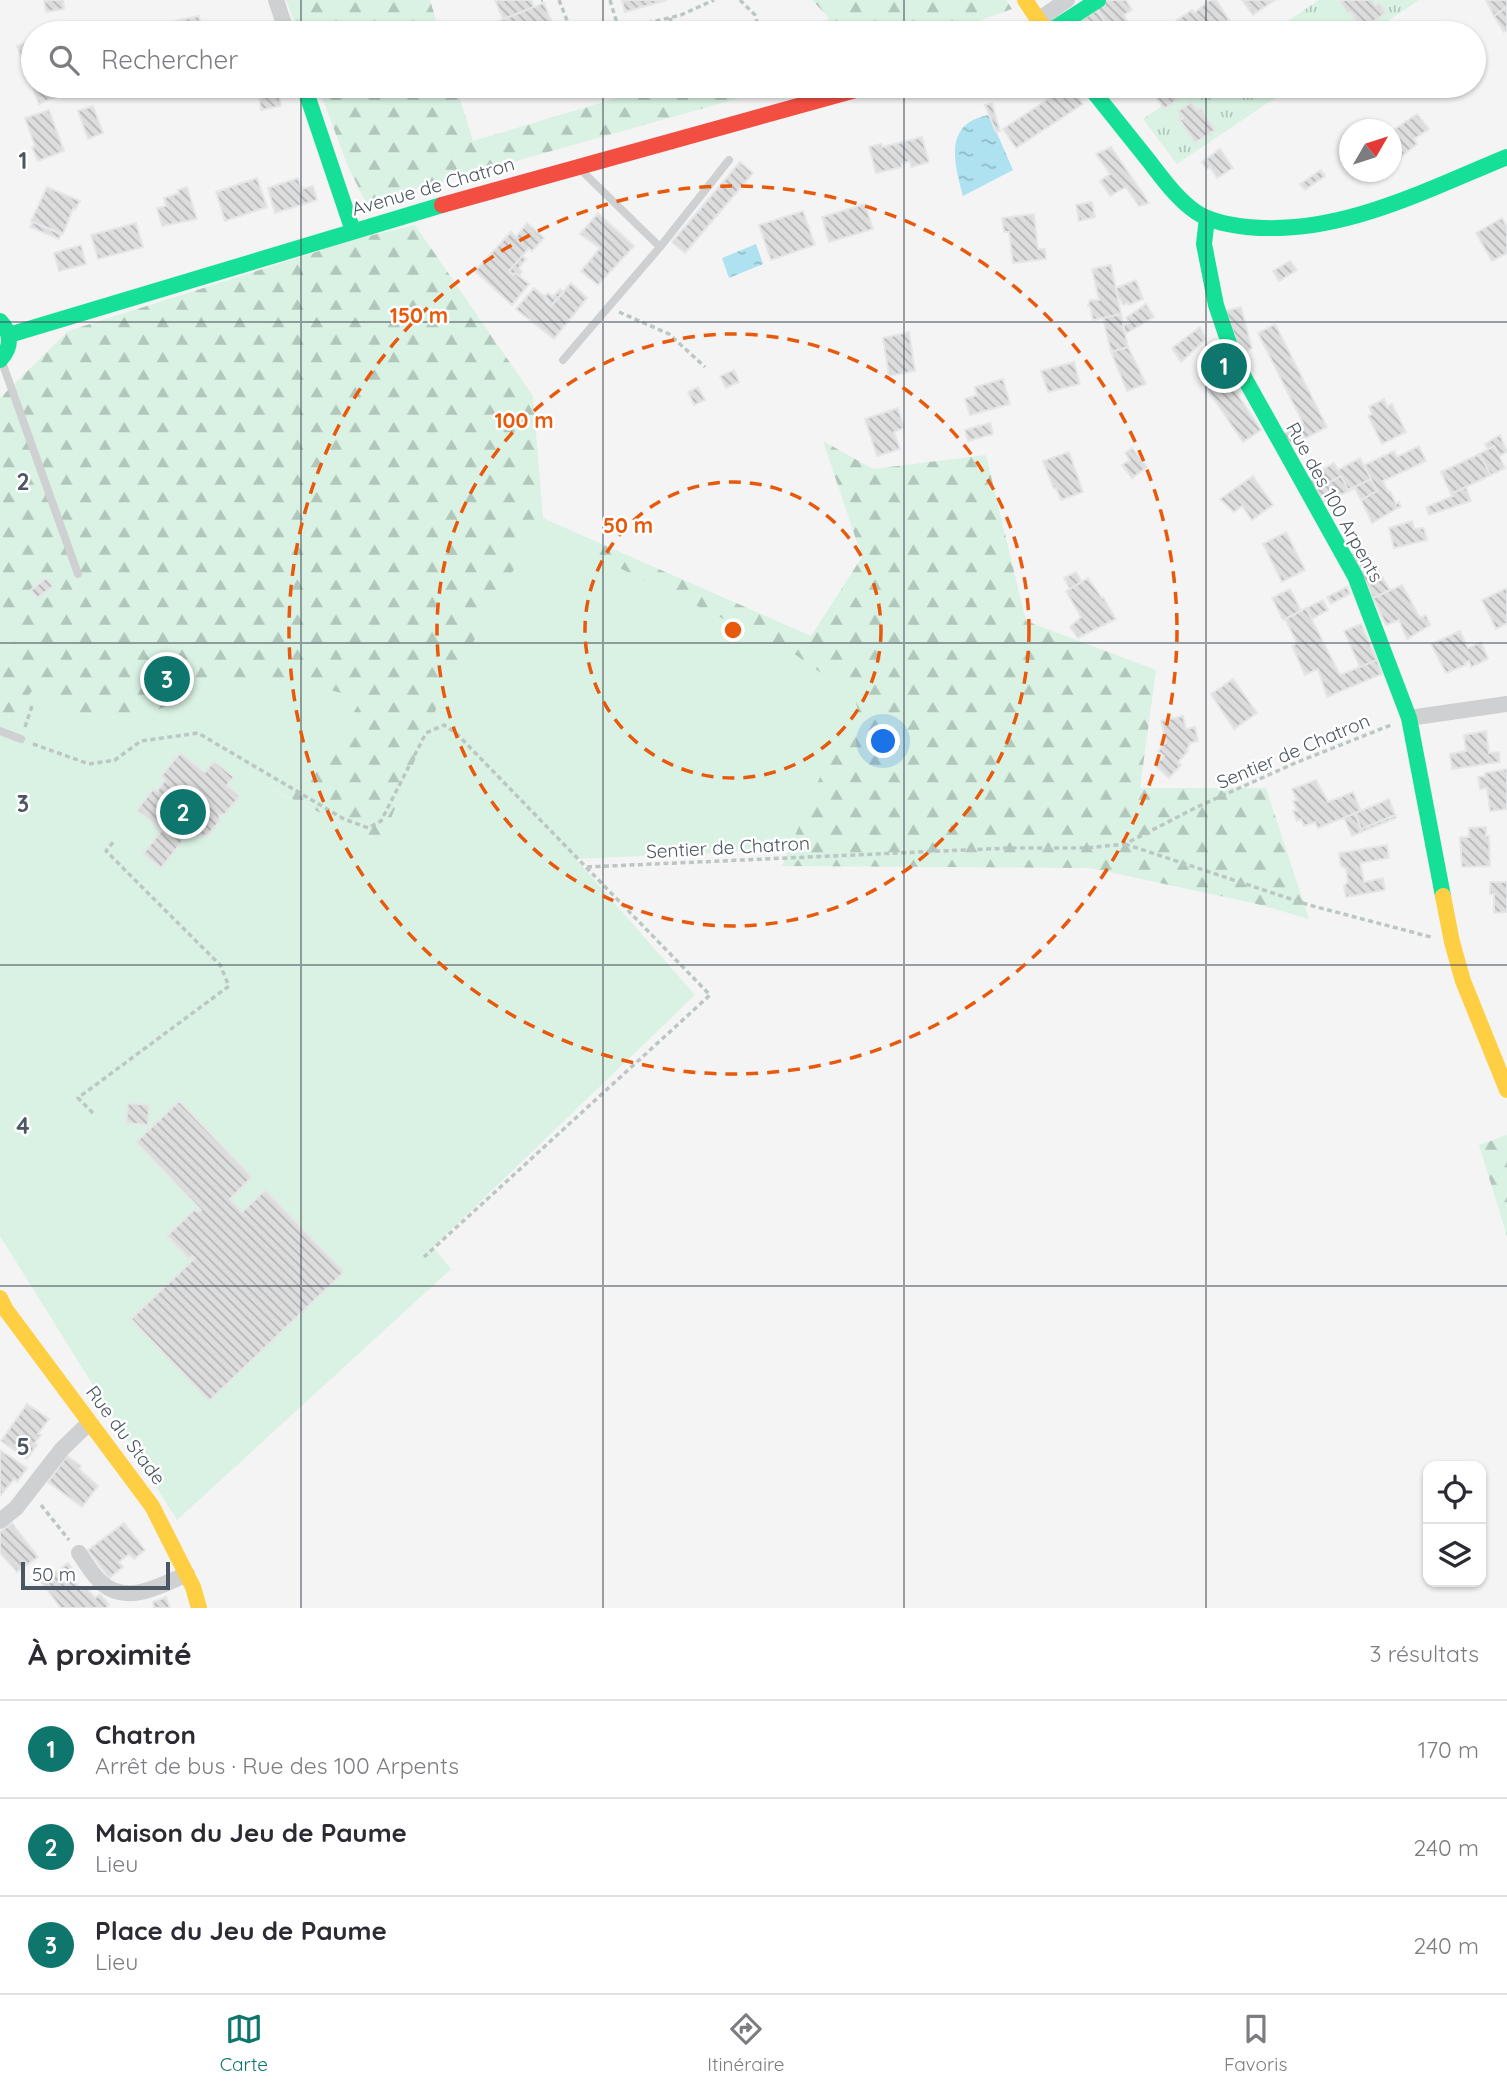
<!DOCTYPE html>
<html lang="fr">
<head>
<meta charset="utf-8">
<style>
	:root { --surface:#fff; --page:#f7f7f7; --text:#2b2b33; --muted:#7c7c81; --line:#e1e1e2; --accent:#0f766e }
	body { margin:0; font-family:Quicksand,sans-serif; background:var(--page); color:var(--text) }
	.controls { position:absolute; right:21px; bottom:21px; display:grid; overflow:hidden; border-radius:14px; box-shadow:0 2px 5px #0004 }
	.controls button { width:63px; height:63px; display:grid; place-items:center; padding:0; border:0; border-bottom:2px solid var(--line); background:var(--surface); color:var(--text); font:35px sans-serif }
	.compass { position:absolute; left:1339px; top:119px; width:63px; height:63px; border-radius:50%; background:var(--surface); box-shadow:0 2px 5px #0004; rotate:51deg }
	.scale { position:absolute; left:21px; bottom:18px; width:149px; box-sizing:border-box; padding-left:7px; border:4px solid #4a5661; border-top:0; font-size:19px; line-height:24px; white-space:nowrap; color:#4a5661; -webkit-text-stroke:5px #fff; paint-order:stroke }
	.you { position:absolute; left:884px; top:742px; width:24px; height:24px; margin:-18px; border:5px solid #fff; border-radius:50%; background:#1a73e8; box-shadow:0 0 0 10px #1a73e833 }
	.badge { display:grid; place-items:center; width:46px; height:46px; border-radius:50%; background:var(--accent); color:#fff; font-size:23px; font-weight:700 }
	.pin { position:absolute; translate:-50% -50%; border:4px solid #fff; box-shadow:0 2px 7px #0006 }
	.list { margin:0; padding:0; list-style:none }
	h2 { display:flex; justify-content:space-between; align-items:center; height:91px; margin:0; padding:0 28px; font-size:30px }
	h2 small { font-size:23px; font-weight:400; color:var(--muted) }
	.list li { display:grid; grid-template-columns:46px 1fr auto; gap:21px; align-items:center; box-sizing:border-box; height:98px; padding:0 28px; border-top:2px solid var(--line) }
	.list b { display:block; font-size:26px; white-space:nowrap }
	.list p { margin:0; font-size:23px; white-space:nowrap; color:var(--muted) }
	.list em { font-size:23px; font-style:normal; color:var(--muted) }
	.icon { flex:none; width:38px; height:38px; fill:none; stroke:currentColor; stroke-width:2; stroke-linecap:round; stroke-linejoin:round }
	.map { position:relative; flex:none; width:1507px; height:1608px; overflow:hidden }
	.search { position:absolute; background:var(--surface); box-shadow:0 2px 5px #0004; left:21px; right:21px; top:21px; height:77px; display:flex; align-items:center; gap:18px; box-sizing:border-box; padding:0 24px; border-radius:38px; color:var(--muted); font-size:26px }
	.sheet { height:385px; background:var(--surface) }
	nav { display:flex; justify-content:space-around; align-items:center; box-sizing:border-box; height:98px; border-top:2px solid var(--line); background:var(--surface); font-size:19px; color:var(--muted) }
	nav a { display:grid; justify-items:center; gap:4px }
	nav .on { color:var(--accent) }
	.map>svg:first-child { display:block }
	.grass { fill:url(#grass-tufts) }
	.forest { fill:url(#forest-firs) }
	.park { fill:#d9f2e3 }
	.water { fill:url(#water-ripples) }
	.building { fill:url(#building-back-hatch); stroke:#e5e6e7; stroke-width:2 }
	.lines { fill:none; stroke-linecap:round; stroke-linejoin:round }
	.path { stroke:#bcc7c4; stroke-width:3.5; stroke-dasharray:5 3.5; stroke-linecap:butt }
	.lane { stroke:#ced0d2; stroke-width:8 }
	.street { stroke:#ced0d2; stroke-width:16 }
	.fast { stroke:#16e098; stroke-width:16 }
	.slow { stroke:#ffcf43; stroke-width:16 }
	.jam { stroke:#f24e42; stroke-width:16 }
	.grid { fill:none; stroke:#4a5661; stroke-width:2; stroke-opacity:0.55 }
	.ring { fill:none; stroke:#e8590c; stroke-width:3.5; stroke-dasharray:12 9 }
	.labels { text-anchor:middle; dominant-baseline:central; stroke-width:5; stroke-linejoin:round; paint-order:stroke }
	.street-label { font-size:19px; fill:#4a5661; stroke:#fff }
	.grid-label { font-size:23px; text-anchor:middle; font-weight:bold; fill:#4a5661; stroke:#fff; stroke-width:5; stroke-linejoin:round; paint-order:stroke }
	.centre { fill:#e8590c; stroke:#fff; stroke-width:3.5 }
	.ring-label { font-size:21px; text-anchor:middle; font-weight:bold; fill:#e8590c; stroke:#fff; stroke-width:5; stroke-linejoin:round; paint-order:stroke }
</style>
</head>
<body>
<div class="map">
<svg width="1507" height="1608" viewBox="0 0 1507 1608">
	<defs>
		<pattern id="grass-tufts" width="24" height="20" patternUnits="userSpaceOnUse" patternTransform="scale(1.75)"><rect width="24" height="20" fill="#d9f2e3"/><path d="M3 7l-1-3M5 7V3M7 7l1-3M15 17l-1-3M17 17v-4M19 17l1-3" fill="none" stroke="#b2c7bb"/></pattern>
		<pattern id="forest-firs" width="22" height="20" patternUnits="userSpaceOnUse" patternTransform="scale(1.75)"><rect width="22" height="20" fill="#d9f2e3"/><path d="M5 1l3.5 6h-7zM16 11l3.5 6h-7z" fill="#b2c7bb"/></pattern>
		<pattern id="water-ripples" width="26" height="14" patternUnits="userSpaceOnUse" patternTransform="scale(1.75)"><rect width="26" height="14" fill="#aee2f0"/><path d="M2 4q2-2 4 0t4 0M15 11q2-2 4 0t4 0" fill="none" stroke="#90bac6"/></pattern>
		<pattern id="building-back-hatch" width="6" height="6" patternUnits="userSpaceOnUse" patternTransform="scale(1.75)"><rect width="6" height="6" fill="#ddddde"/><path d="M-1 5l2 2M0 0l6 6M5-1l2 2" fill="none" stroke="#b5b6b7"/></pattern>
	</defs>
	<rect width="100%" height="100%" fill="#f4f4f4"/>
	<path class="grass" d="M1319,0H1419L1370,33H1270Z
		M1192,86H1293L1177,164L1143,119Z"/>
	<path class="forest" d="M286,0H430L440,33H299Z
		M812,0H1006L1012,9L944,33H824L819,31L829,18Z
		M318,86H456L473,141L657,86H783L366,203L347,164Z
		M415,225L533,396L543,518L438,705L381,843L270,788L321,769L361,698L230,680L133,720L71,712L9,719L0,713V680L21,621L0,614V398L68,331L357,239Z
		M823,441L873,469L986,455L1026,621L1156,670L1140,788H1266L1309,919L1253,903L1090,868L782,866L838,734L593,555L590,547L597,542L811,636L862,557Z
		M1507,1135V1236L1479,1145Z"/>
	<path class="park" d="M543,518L597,542L590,547L593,555L793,653L855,697L862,733L838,734L789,849L576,859L695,995L433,1247L451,1269L177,1520L0,1236V713L9,719L41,680L71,712L133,720L230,680L305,684L362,698L321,769L271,789L381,843L438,705Z
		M0,614L22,621L0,679Z"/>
	<path class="water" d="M989,115L1013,170L963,196C954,163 943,123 989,115Z
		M756,244L763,264L729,278L722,258Z"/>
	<path class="building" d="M44,0H63L64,9L46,12Z
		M495,0H531L534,7L503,19Z
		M622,0H667L625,12Z
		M1101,0H1126L1132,10L1124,15L1128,24L1118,33H1112L1094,5Z
		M1210,0H1216L1229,20L1205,33H1187L1177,20L1192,10L1194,13Z
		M1242,0H1275L1253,15Z
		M1344,0H1372L1375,5L1379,3L1386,13L1357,32L1351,23L1355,20L1350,12L1348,14L1340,2Z
		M1486,0H1507V7L1494,16Z
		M544,3L556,32L475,33L474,31Z
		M1507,7V30L1504,32L1494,16Z
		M1097,10L1107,26L1096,33H1090L1081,20Z
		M199,16L202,29L193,33H183L180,20Z
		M180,20L183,33H164L162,25Z
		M33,40V86H55L59,96L39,104L17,46Z
		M1047,86H1071L1083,104L1016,148L1003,129L1048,99L1044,92L1049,89Z
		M1149,86H1178L1184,95L1164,109Z
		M279,94L281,106L261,110L259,97Z
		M1192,102L1197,110L1201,108L1215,130L1195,143L1180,120L1183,118L1178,111Z
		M992,103L1000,131L996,132L985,105Z
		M93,106L103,133L88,139L78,111Z
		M49,110L64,151L38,161L32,147L35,146L25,118Z
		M1417,114L1429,129L1414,139L1417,144L1392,164V131Z
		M922,137L929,162L911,167L910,161L901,164L902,167L876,173L869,147L881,144L882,147Z
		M1111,147L1149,203L1139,206L1126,187L1110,196L1100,181L1110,174L1096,154Z
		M1220,149L1233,168L1217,178L1210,167L1207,169L1202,162Z
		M740,162L753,173L685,253L672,242Z
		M1321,170L1325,176L1305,190L1300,184Z
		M257,178L267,207L225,221L216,192Z
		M298,178L302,189L313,186L317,200L275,213L268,188Z
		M47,187L80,201L75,210L73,209L63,234L31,221Z
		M187,187L197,219L162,226L157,208L166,206L164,198L179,193L178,190Z
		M1092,202L1095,217L1079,221L1076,205Z
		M865,204L873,229L829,242L822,217Z
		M803,211L815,245L771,260L759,225Z
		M598,213L634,246L598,285L581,271L600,248L580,234Z
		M1034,214L1038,249H1045L1046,259L1013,263L1009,232H1004L1002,218Z
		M1502,218L1507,227V253L1492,261L1476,233Z
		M33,222L61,234L59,239L30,227Z
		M136,223L143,247L98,259L91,235Z
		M527,223L544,238L532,251L529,248L509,271L513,275L515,273L529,284L512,305L475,271L511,232L516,237Z
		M81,245L86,264L59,271L54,253Z
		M522,256L526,259L519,268L522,272L519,276L515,273L513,275L509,271Z
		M1290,261L1297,270L1279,281L1273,271Z
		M1111,265L1121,314L1093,320L1090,306H1088L1090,300H1099L1092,269Z
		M1136,280L1143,299L1129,305L1128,303L1123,305L1120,298L1118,299L1116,288Z
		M571,283L587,298L554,339L516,309L534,288L548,300L546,302L551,306Z
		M560,289L564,292L551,306L544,297L548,293L553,297Z
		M1146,304L1154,317L1125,334L1123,325L1130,323L1126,318Z
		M1241,307L1252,348L1241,355L1226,311Z
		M1121,314L1128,347L1111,352L1103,318Z
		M1275,324L1327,427L1289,447L1281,434L1303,423L1258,333Z
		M1200,327L1206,339L1181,362L1172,348Z
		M909,332L915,371L889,376L883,338Z
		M1128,347L1146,384L1127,391L1111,352Z
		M1074,362L1080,384L1048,392L1041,371Z
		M734,370L739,382L726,388L720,376Z
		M1222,371L1261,430L1243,442L1203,383Z
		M1003,379L1010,404L970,415L965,399L977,395L975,387Z
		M698,387L705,400L694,405L688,392Z
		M1384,399L1387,407L1392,404L1406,432L1382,444L1368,416L1372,414L1369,407Z
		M898,408L904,428L894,432L900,449L877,456L865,419Z
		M990,423L993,434L968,441L965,430Z
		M1500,435L1507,452L1499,456L1494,446L1488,449L1485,444Z
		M1419,446L1426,461L1383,481L1388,492L1390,491L1396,504L1399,502L1401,506L1372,523L1361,500L1377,491L1364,465L1394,451L1397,457Z
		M1494,446L1505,468L1491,475L1479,454Z
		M1132,448L1147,467L1132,478L1122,465L1130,460L1125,453Z
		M1069,452L1083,492L1061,500L1056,488L1054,489L1043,461Z
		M1479,454L1491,475L1451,494L1441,472Z
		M1360,458L1371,479L1348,490L1341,476L1314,490L1307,478L1334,463L1338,470Z
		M1253,476L1273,505L1252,520L1242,506L1234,512L1220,499Z
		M1341,476L1348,490L1371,479L1377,491L1361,500L1355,488L1322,504L1314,490Z
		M1466,487L1471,501L1429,515L1426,507L1453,496L1451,494Z
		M1412,521L1414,529L1424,528L1427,540L1394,548L1389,528Z
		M1286,532L1305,570L1282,582L1263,544Z
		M1356,551L1359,556L1367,552L1390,590L1373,598L1351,554Z
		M1076,572L1082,582L1070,589L1064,578Z
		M46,578L53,586L37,598L31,590Z
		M1088,578L1102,598L1103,597L1116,619L1078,638L1070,627L1081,617L1066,591Z
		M1402,585L1420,618L1426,615L1430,625L1407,639L1399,620L1386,625L1373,598Z
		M1347,587L1350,594L1331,604L1327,597Z
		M1507,588V623L1496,629L1482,600Z
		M1290,589L1301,611L1283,620L1272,598Z
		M1323,600L1328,610L1312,619L1306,608Z
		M1306,608L1340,675L1377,660L1382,674L1327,697L1318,669L1305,675L1292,646L1297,643L1285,619Z
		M1361,624L1377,660L1360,667L1344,631Z
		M1460,631L1468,648L1481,642L1488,659L1471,667L1469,661L1465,664L1466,665L1446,673L1431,644Z
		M1233,679L1257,713L1234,729L1211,694Z
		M1183,716L1186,729L1195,727L1198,741L1190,743L1187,750L1188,751L1178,762L1181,765L1169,778L1155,765L1164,756L1158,751L1166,742L1161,721Z
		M1486,731L1489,753L1499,752L1500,762L1452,769L1450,754L1466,751L1464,735Z
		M180,753L205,772L214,761L234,777L227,785L240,796L225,814L219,815L220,821L208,835L185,838L161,868L143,854L162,830L137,810L154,788L157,791L165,780L161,776Z
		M1507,769V809L1490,811L1487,788L1480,789L1478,777L1485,776V773Z
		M1316,780L1328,802L1353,792L1361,811L1318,828L1315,822L1304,826L1301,819L1297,821L1293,811L1297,810L1293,801L1297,800L1292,789Z
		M1389,799L1395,815L1361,829L1355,813Z
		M1355,813L1361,829L1395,815L1396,818L1352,836L1344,818Z
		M1486,827V836H1489L1490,866L1462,867L1460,837H1469V828Z
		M1387,845L1389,858L1360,863L1364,882L1383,878L1385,890L1346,897L1344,886L1348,882L1346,869L1341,866L1339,853Z
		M1490,882H1507V912L1494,913V894H1490Z
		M179,1101L252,1177L230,1199L242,1212L265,1190L344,1272L209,1401L131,1319L195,1258L192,1256L189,1259L167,1236L195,1209L198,1212L201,1210L136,1142Z
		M128,1103L149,1105L148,1125L126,1123Z
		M27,1404L49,1419L38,1434L41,1435L34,1444L37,1445L27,1459L1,1441Z
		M0,1450L27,1468L17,1482L14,1479L0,1496Z
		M67,1456L81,1466L79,1469L98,1486L82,1507L48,1482Z
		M12,1523L38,1557L17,1572L0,1553V1532Z
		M124,1523L145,1550L134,1559L129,1554L119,1562L123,1567L109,1578L88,1550Z
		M68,1563L76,1573L71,1577L81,1590L86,1587L95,1598L100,1594L109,1605L106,1608H61L42,1583Z
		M166,1597L170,1608H154L153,1602Z"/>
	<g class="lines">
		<path class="path" d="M541,0H543
			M559,0L572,33
			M610,0L620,33
			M740,0L755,15L759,29
			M670,18L674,33
			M606,33L681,15L714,0
			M619,312L669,334L705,367
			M25,727L33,703
			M33,744L89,764L115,760L141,741L198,733L344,819L368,828L381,821L426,733L444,725L456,733L710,995L424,1257
			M1125,844L1309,905L1431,937
			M587,867L1009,848H1087L1125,844L1195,808L1295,763L1391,725
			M93,1113L78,1098L229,986L220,965L106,851L114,841
			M41,1505L69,1540"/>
		<path class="lane" d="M660,247L729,160
			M563,360L660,247L582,171
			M2,362L78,574
			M0,731L21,739"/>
		<path class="street" d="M276,0L287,33
			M1038,20L1067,0
			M1409,718L1507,704
			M0,1521L16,1508L62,1449L89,1423
			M79,1553C86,1563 93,1576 103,1584C127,1605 162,1585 187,1574"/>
		<path class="fast" d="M1047,33L1098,0
			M304,86L353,231
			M1089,86C1109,111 1129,136 1149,161C1163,179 1177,199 1196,212C1211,222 1230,225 1247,227C1339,236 1424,191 1507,157
			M1207,218L1204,244L1216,305L1235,361L1355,576L1409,718L1443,896
			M0,321C12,334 12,347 0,360
			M9,335L442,205"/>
		<path class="slow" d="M1025,0L1047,33
			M1443,896L1452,942L1463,981L1507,1090
			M0,1298L6,1310L152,1506L193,1587L199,1608"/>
		<path class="jam" d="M442,205L870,86"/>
	</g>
	<path class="grid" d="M301,0V33M603,0V33M904,0V33M1206,0V33M301,86V1608M603,86V1608M904,86V1608M1206,86V1608M0,322H1507M0,643H1507M0,965H1507M0,1286H1507"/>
	<g class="ring">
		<circle cx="733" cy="630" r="148"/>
		<circle cx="733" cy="630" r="296"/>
		<circle cx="733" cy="630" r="444"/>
	</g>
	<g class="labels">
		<g class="street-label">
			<text transform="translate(433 186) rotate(-16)">Avenue de Chatron</text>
			<text transform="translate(1335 502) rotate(61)">Rue des 100 Arpents</text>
			<text transform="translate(1293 751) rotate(-23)">Sentier de Chatron</text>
			<text transform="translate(728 847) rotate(-3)">Sentier de Chatron</text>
			<text transform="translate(126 1435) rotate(53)">Rue du Stade</text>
		</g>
	</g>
	<g class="grid-label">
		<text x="23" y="169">1</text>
		<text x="23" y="490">2</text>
		<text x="23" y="812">3</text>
		<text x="23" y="1134">4</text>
		<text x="23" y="1455">5</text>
	</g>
	<circle cx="733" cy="630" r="10" class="centre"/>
	<g class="ring-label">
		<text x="419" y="323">150 m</text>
		<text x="524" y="428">100 m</text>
		<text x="628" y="533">50 m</text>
	</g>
</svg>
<div class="controls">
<button><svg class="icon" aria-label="locate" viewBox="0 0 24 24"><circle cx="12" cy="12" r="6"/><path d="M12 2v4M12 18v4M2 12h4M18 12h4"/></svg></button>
<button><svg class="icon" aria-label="layers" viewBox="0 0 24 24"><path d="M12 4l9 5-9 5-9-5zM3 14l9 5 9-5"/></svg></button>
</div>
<svg class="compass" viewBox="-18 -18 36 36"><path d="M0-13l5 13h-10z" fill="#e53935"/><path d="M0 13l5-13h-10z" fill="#7c7c81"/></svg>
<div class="scale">50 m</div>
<div class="you"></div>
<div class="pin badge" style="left:1224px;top:366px">1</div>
<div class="pin badge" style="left:183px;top:812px">2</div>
<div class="pin badge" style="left:167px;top:679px">3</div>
<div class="search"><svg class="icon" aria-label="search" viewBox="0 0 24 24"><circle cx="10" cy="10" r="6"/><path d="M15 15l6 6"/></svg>Rechercher</div>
</div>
<section class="sheet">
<h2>À proximité<small>3 résultats</small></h2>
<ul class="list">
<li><span class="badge">1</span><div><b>Chatron</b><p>Arrêt de bus · Rue des 100 Arpents</p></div><em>170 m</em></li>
<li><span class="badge">2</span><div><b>Maison du Jeu de Paume</b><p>Lieu</p></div><em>240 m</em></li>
<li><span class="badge">3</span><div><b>Place du Jeu de Paume</b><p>Lieu</p></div><em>240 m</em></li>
</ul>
</section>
<nav>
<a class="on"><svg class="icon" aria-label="map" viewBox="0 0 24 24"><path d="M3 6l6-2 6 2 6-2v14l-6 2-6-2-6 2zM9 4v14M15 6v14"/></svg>Carte</a>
<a><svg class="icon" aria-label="directions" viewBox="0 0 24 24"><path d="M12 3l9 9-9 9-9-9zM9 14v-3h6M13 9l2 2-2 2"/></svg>Itinéraire</a>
<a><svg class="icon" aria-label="saved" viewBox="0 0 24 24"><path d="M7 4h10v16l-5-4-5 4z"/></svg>Favoris</a>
</nav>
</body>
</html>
